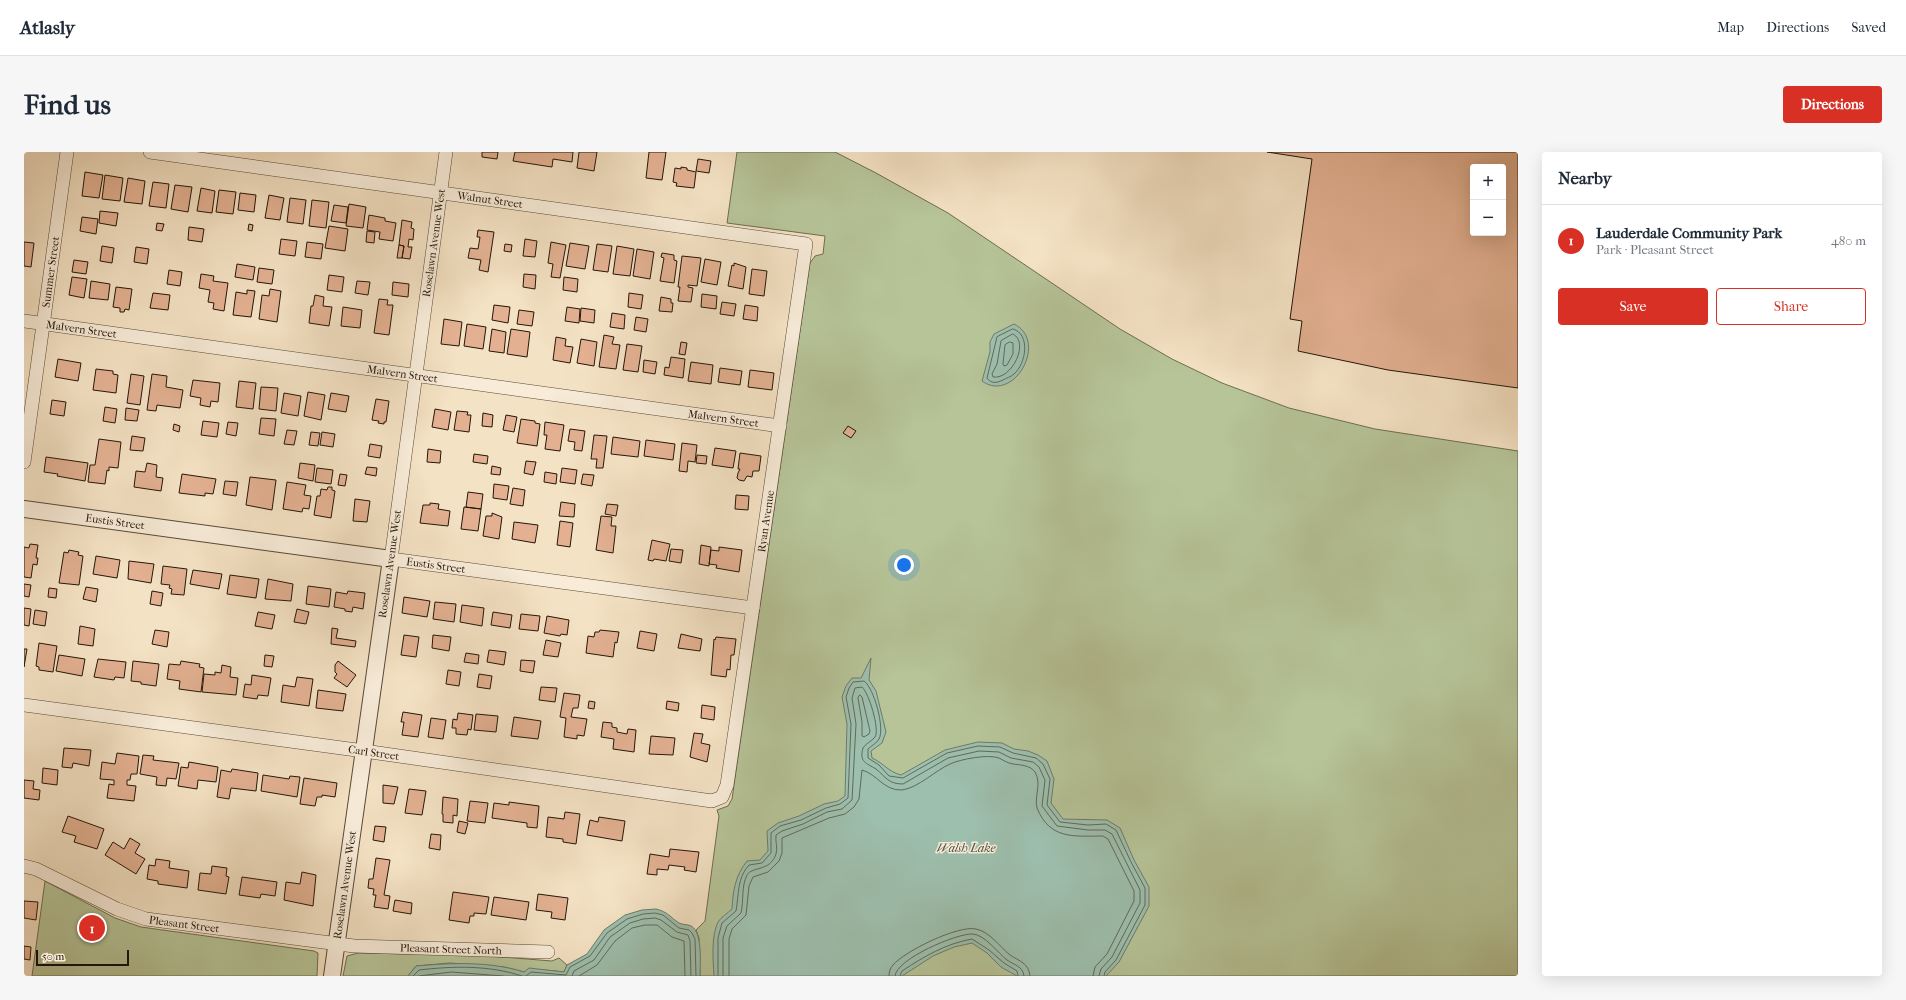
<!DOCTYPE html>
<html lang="en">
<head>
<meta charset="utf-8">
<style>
	:root { --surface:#fff; --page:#f6f6f7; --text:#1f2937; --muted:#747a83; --line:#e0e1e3; --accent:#d93025 }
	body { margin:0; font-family:"IM FELL French Canon",serif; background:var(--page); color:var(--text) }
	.controls { position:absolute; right:12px; top:12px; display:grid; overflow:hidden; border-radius:4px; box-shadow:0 4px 16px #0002 }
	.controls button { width:36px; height:36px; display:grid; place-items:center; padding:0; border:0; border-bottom:1px solid var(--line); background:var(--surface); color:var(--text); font:20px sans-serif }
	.scale { position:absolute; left:12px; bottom:10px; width:93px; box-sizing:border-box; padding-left:4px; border:2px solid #241609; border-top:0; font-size:11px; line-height:14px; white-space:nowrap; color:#241609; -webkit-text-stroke:3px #f8ecd9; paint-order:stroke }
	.you { position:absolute; left:880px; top:413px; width:14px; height:14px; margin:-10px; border:3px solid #fff; border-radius:50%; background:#1a73e8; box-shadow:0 0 0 6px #1a73e833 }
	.badge { display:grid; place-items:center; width:26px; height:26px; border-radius:50%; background:var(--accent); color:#fff; font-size:13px; font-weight:700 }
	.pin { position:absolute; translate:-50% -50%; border:2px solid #fff; box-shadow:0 1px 4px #0006 }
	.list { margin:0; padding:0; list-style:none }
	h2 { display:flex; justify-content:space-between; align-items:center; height:52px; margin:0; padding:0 16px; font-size:17px }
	h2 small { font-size:13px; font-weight:400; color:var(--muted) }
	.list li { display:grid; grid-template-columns:26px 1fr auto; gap:12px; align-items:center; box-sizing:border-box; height:72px; padding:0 16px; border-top:1px solid var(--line) }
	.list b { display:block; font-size:15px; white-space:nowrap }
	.list p { margin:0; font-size:13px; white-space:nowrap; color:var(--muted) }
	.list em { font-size:13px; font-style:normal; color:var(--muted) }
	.actions { display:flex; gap:8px; padding:12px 16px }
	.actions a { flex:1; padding:9px 0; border:1px solid var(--accent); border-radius:4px; text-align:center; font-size:14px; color:var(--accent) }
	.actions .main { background:var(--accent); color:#fff }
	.map { position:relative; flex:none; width:1494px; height:824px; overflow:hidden; border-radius:4px }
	header { display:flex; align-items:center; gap:24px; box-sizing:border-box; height:56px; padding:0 20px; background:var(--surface); border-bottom:1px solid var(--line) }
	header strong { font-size:19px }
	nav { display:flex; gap:22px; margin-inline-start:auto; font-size:14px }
	.intro { display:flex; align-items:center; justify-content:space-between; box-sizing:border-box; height:96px; padding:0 24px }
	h1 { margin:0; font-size:28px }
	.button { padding:10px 18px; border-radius:4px; background:var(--accent); color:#fff; font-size:14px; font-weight:700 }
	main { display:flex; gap:24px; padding:0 24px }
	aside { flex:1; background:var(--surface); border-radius:4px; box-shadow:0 4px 16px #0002 }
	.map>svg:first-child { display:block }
	.green { fill:#b6c498; stroke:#6d6d50 }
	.water { fill:#9dbfad; stroke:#6d7b6b }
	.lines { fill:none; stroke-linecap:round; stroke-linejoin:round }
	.shore { stroke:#606a5b; stroke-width:1 }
	.building { fill:#e3b192; stroke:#241609; fill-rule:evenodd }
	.minor-casing { stroke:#584938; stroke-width:14 }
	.tertiary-casing { stroke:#584938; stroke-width:18 }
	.minor { stroke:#f8ecd9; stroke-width:13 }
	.tertiary { stroke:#f8ecd9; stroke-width:16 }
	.labels { text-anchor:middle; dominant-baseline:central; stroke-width:3; stroke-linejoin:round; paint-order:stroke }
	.street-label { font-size:11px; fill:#241609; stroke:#f8ecd9 }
	.water-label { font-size:12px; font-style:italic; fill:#4e5142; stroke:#f8ecd9 }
</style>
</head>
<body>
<header>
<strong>Atlasly</strong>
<nav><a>Map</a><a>Directions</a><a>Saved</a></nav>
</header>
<div class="intro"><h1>Find us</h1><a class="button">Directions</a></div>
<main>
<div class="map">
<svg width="1494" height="824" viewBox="0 0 1494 824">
	<rect width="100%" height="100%" fill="#f4e2c4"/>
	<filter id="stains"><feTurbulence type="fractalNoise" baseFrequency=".005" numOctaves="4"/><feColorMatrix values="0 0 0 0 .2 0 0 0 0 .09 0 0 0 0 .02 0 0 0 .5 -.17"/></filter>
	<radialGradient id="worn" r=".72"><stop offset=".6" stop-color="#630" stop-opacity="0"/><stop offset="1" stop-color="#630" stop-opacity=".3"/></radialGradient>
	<path class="green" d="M713,0H811L852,21L924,61L1096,177L1148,207L1198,231L1265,256L1351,277L1494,299V824H676L675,786L672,778L681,769L695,664L693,658L704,654L708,647L786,111L791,104L799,102L801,84L703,71Z
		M21,729L91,766L117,775L290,799L294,801L293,824H8Z
		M334,801L453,803L528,809L535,806L543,813L540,820L521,818L500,820L480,815L426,811L392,814L384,824H319L323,804Z"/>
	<path class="water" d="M990,172C1025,189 990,252 958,229L966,200V190L970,182Z
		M847,506L845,528L852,539L862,580L858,591L847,599L848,606C861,612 863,619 877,623L921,598L954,590L978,591L990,597L1004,599L1014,603L1023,609L1030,627L1027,651L1039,667L1083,668L1096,676L1110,708L1125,735V754L1095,810L1082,824H993L977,815L963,801L948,791L930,795L909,804L878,824H690C689,807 687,785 694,770C697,765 704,761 708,757C709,739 711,724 723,709L736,708L744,699L743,679L754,671L775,664L800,652L814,649L821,644L823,572L818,545L822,534L828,526H837Z
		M632,757C644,760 646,765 655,771C659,773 663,772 667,774C679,780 676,813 676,824H384L392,814C428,811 465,809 500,820L505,816L540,820L543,813L563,802L580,778L601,763L618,758Z"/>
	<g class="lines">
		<path class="shore" d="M989,177C1007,182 1002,212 990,222C987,225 982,226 979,228C973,231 967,232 963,226L973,185Z
			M989,182C1006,190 988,228 969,225L968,222L973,212L977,189Z
			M986,190L989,191V202L983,213L980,214L979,212L981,193Z
			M836,543L838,545L846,579L845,582L840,585L838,584V570L834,546Z
			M389,824L395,818C429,814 465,813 498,824
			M395,824L427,820L479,824
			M502,824L507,820L542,823L546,815L566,804L583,781L603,767L619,762L631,761L639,763L655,776L665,778L668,781L671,787L672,824
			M548,824L550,819L570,808L586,785L606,771L619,767L631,766L637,768L653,780L664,783L666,789L667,824
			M555,824L573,813L591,789L608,776L621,773H633L648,785L660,789L661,824
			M694,824V786L698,771L712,759C715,742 713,726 725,713L738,711L747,701V681L756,674L777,668L802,656L816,652L824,646L827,572L822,545L825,536L829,530L840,529C850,536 861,576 855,587C853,591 847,594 844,597V606L855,613L865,624L879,626L923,601L954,594L976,595L989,601L1012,606L1019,612L1026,627L1023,653L1036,670L1064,673L1082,672L1092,678L1107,710L1121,736V753L1092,808L1081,820L1080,824
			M699,824V786L703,774L717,761C720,748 717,735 723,723C728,714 746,720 752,702C754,696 751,689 752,683L758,679L779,672L803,660L818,657L828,648L832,572L828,546L831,536L838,535C845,541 856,578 851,585C847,590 842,591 839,596C835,610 842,611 852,617C862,625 864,632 879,632L924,606L955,599L975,600L987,606L1009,610L1015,615L1021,628L1018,654L1033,674L1064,678H1081L1088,682L1116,738V751L1088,805L1077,817L1075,824
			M705,824V787L708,777L722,763L725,734L729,725L744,720L755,709L758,701V686L805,666L821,662L830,655L835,647L838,618C853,622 860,639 878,638C894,636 912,618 926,612C937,607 964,602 975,606C979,608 983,611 989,612C996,613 1006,613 1011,620C1018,632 1010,644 1013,656C1026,688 1050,684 1079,684L1084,687L1110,739V749L1083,802L1071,815L1069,824
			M865,824C865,820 866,816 869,813C881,799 934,773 952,777C966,780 975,794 986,803C995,809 1005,811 1006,824
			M871,824C872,807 933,781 949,782C961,783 974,801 983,808C990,813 999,814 1000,824
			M876,824L878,819C901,804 921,792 948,787L965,798L980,811L993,819L994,824"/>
	</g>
	<path class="building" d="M458,0H474L473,7L458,5Z
		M491,0H549L548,10L529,7L528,15L489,9Z
		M555,0H573L570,19L553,16Z
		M625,0H642L638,28L622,26Z
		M1243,0H1494V236L1364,218L1274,199L1278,169L1266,167L1288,7ZM1449,15H1479V81H1449Z
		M674,7L687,9L685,21L672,19Z
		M657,15L663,16V18L672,20L670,36L652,34L653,31L649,30L651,16L657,17Z
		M61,20L79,23L75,46L58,44Z
		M81,23L99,26L96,49L78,47Z
		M104,26L121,29L118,52L100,50Z
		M129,30L145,32L142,56L125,54Z
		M151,33L168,35L164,60L147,57Z
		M177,36L191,39L188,61L173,59Z
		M195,38L212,40L209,62L192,60Z
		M216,41L232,43L230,60L214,58Z
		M245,43L260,46L256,68L241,66Z
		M266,46L282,48L279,72L263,70Z
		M288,48L305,50L302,76L285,74Z
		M325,52L342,55L339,76L322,74Z
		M310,53L324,55L322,71L307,69Z
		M76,59L94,61L92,74L75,71Z
		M345,63L361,66V69L372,71L369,89L355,87L356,80L343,78Z
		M58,65L74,67L72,82L56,79Z
		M378,68L388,70L387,76L390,77L389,88L385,87L384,95H388L386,107L378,106L380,94L375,93Z
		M133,71L140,72L138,79L132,78Z
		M225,72L229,73L228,79L224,78Z
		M305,74L324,77L321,99L301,96Z
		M165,75L180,77L178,90L164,88Z
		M454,78L470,80L464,120L455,118L457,108L444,106L446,96L454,97L456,85H453Z
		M343,79L351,80L350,91L342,90Z
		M257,87L273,89L271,104L255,102Z
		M501,87L513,89L511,105L499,104Z
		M0,90L10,91L7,115L0,114Z
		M283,90L299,92L297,107L281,105Z
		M527,90L542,93L536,126L527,125L529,112L524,111Z
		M546,91L565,94L561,117L542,114Z
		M481,92L488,93L487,100L480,99Z
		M573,92L588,94L584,120L569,118Z
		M375,93L380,94L378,106H373Z
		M78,94L90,96L88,111L76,109Z
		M593,94L610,97L606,124L589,122Z
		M112,95L125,97L123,112L110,110Z
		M613,97L630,100L626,127L609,124Z
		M638,101L650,103V108L653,109L650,131L636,129L640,106L637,105Z
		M658,104L677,106L673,134L664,133V135L669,136L667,150L654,149L656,135H654Z
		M681,107L697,110L693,133L677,130Z
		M50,108L64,110L62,122L48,120Z
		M710,111L722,115L719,137L704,134L708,113L710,114Z
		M213,112L231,115L229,128L211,125Z
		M235,116L250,118L248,132L233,130Z
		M728,117L743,119L740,144L725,142Z
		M145,118L158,120L156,134L143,132Z
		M177,122L190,124L189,129L204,131L200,159L189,157L190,151L184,150L186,138L175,136Z
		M500,122L512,123L511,137L499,135Z
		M305,123L320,125L318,140L303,138Z
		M48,125L63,127L60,146L45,143Z
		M540,125L554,127L553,140L539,138Z
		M67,129L86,132L84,148L65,146Z
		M333,129L346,130L344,143L331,141Z
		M369,130L385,132L384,145L368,143Z
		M92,135L108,137L105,158L101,157L100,160H96V156L89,155Z
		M246,137L257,139L253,170L235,167L238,143L245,144Z
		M223,138L231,139L227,165L209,163L212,140L223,142Z
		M129,141L146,143L144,158L126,156Z
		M605,141L619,143L617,157L604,155Z
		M678,142L693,144L692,157L677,155Z
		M291,143L300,145L299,154L308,155L305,174L285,171L287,154H289Z
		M637,145L647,147V151H649L648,160L635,159Z
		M355,147L364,148L363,153H369L365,183L350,181Z
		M698,150L712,152L710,164L696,162Z
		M470,153L486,155L484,171L468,168Z
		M721,153L734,155L733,169L719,167Z
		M319,155L338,158L336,176L317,174Z
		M543,155L556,157L555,171L541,169Z
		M557,156L571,158L570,171L556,169Z
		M495,158L510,160L508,174L493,172Z
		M588,161L601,163L600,177L586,175Z
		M612,165L624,167L622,180L610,178Z
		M420,167L438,170L435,194L417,192Z
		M443,172L462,175L459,197L440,194Z
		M468,177L482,180L480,201L465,199Z
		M487,177L506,180L503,205L483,202Z
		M580,183L590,185L588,192L596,193L592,217L575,215Z
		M532,185L542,187L541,194L549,195L546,211L529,208Z
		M557,187L573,190L570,214L553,211Z
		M657,190L663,191L661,203L655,202Z
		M603,192L618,194L614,220L599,218Z
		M647,205L661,207L659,226L640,223L641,215L645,216Z
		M34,207L57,211L54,229L31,225Z
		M620,208L633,210L631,222L619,220Z
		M667,210L689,213L687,232L664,229Z
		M696,216L718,219L716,233L694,230Z
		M72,217L89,219V222L94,223L92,241L69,238Z
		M726,218L750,221L748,238L724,235Z
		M107,222L120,224L116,253L103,251Z
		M128,222L143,224L142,235L159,238L156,256L133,253L132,259L123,258Z
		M169,228L196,231L194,250L187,249L186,255L176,253L177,246L166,244Z
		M215,229L232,231L229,257L212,255Z
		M237,235L254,236L252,259L235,257Z
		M284,240L301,243L297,268L280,264Z
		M260,241L277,244L274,264L257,261Z
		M307,241L325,244L322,260L304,257Z
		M352,247L365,249L362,270H360V272L354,271L355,269L348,268Z
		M28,248L42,250L40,264L26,262Z
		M81,255L93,257L91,271L79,269Z
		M102,256L115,258L113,269L101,268Z
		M411,257L427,260L424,278L408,275Z
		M433,259L444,260L443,263H447L445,280L430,278Z
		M459,261L469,263L468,275L458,274Z
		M482,263L493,265L490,280L479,278Z
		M237,266L252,267L250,284L235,282Z
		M497,267L511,269V271L516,272L513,294L493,291Z
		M179,269L195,271L193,285L177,283Z
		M204,270L214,271L212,284L202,282Z
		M521,270L540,273L536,299L521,297L523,283H520Z
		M150,272L156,274L155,280L149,278Z
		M824,274L832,279L827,286L819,281Z
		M546,277L561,279L558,299L550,298L551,290L544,289Z
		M263,278L273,279L270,293L260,292Z
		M287,280L296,281L294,294L285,293Z
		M298,280L311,282L309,295L296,293Z
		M570,283L583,284L579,316H572L573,307H567Z
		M108,284L121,286L119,299L106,298Z
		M589,285L616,289L614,305L587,302Z
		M75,287L97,290L94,316L85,315V319L83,318L81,332L64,330L66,313H71Z
		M622,288L651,292L649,308L620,304Z
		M658,291L673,293L671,310L664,309L663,320L655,319Z
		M346,292L358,294L356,306L344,304Z
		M691,296L712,299L709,316L688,313Z
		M404,297L417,299L416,311L403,310Z
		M716,301L737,304L735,319H729L728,325L723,324L720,329L715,328L713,326L714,321L716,317H714Z
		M450,302L464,304L463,312L449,310Z
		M673,303L683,304L682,312L672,311Z
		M22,305L64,311L61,329L33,324L34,322L20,320Z
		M502,309L512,310L509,323L500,321Z
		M123,311L133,313L132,325L139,326L137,339L110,335L112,319L121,320Z
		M276,311L291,313L289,329L274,326Z
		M468,314L477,316L476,323L467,322Z
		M343,315L353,316L352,324L341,322Z
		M293,316L309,318L307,332L291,330Z
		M538,316L553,318L551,332L536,330Z
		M521,320L533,322L532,332L520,330Z
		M158,322L192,327L189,342L181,341V344L155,341Z
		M316,322L323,323L321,334L314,333Z
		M559,322L570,323L568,334L557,332Z
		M226,325L252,328L248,358L222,353Z
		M201,329L214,330L212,344L199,342Z
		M263,330L282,333L280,343L287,344L285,357L279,356L278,360L259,357Z
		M470,332L485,334L483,348L469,346Z
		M304,335H308V338L311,339L307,366L290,363L293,344H296L297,337L303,338Z
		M489,336L501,338L499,354L486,352Z
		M444,340L459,342L457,357L442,355Z
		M712,343L725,344L724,358L711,357Z
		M331,347L346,349L343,370L329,369Z
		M537,350L551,352L550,365L535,364Z
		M406,351L415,352L414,357L426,359L424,374L396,371L399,353H406Z
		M583,352L594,353L592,364L581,362Z
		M440,355L457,357L454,379L437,377Z
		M468,361L478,365L475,387L459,384L462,364H468Z
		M577,364L588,365L587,374H592L589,401L572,398Z
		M536,369L549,371L546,395L533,393Z
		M490,370L514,373L511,391L488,387Z
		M628,388L646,392L642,409L630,407L629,409L624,408Z
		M6,392L14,393L12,406H14L13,413L9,412L7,426L0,425V395L5,396Z
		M677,393L687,395L685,414L675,412Z
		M695,395L718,398L715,420L692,416L693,413L685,412L687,398L695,399Z
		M647,397L659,398L657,411L645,409Z
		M45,398L55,400L54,403L59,404L55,433L35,431L40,400L44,401Z
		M72,404L96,408L93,426L69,422Z
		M105,409L130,412L127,431L104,427Z
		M139,414L163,417L160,443L147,442L148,437L145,436L146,433L137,432Z
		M169,418L198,422L195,437L166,432Z
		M206,423L235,427L232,446L203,442Z
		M244,427L269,432L267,449L241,447Z
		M0,432L7,433L5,445L0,444Z
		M284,434L307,437L305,455L282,452Z
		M62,435L74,437L72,450L59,447Z
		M25,436L33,437L32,446L24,445Z
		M128,439L139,441L137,454L126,452Z
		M324,439L341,441L339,457L329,455L328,460L321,459V457L310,455L312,440L323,442Z
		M380,445L406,449L403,465L378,461Z
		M411,450L432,452L430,470L409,467Z
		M438,453L460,456L458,474L436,470Z
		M0,456L7,457L5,474L0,473Z
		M273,457L285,460L282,472L270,470Z
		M11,458L23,460L21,474L9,472Z
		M234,460L251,463L248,477L231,474Z
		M469,460L488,463L486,476L467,473Z
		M497,462L516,464L514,479L495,477Z
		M523,464L545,468L543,483L537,482L536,484L520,481Z
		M56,474L71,477L69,494L54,492Z
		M308,476L314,477L312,486L332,489L331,495L307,492Z
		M131,478L145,480L143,495L128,492Z
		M576,478L595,480L593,491L591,490L589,505L562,501L564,484L570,485L571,480H575Z
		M616,479L633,482L630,499L613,496Z
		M657,482L678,487L676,499L654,496Z
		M380,483L395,485L392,505L377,503Z
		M409,483L427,485L425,499L408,496Z
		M692,485L712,487L710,503H707L706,518L703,517L702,525L687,523L690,487L691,488Z
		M522,488L537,491L534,505L519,503Z
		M15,491L33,494L29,520L15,518V515L12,514Z
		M0,497H3L0,515Z
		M465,498L482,500L480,513L463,510Z
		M442,501L455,503L454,512L440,510Z
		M35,503L61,507L58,524L32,519Z
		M241,503L250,504L248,515L240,514Z
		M74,507L102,510L100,526L91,525L90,528L70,525Z
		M497,508L511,509L509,521L496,519Z
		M109,509L135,512L132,534L117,532V530L107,529Z
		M157,509L176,512L175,515L180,516L177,540L155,537L156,529L143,527L145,512L156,513Z
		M314,509L332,523L323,535L310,526L313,522L311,520V513Z
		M198,513L207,515L206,525L214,526L212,543L178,540L180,522L191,523V520L197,521Z
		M424,518L437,520L435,534L422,532Z
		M455,522L468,524L466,537L453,535Z
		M228,523L247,526L244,544L234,543L233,547L219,545L221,532L227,533Z
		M273,525L289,527L285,554L257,550L259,533L271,535Z
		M517,535L533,536L531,550L515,548Z
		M294,538L322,542L319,559L292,556Z
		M540,541L556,543L554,556H549L547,565L563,567L560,584L553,583V587L540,585L542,566L536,565Z
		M565,549L571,550L570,557L564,556Z
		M643,549L655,551L654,559L642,557Z
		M678,553L691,555L690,568L677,566Z
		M379,560L398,563L394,585L378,583L380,570H377Z
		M434,561L449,563L447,578L444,577L443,583L432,582V576H428L429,567L433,568Z
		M452,562L474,564L472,580L450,578Z
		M490,565L517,569L514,587L487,584Z
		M407,566L422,568L419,587L404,585Z
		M579,570L588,571V575L593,576V580L603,582L604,577L612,578L610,600L589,597L590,587L577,585Z
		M670,581L679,582L677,591L686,593L683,610L666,605Z
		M627,584L651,586L649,603L625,602Z
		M40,596L67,598L65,614L49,611L48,616L38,615Z
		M93,601L115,604L113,622H107L106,628H103V633L112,634L110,649L83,646L85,632L90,633V628L76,627L78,610L91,612Z
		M119,603L130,604L129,608L155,611L152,627L143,626L142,634L132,633L133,625L116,622Z
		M165,610L194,615L192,630L174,628L173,637L154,634L157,615L164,616Z
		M19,616L34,618L33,633L18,631Z
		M208,617L234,621L232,639L207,636L205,647L193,645L197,618L207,620Z
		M239,623L265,627L266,624L276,625L273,645L237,639Z
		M280,626L313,631L311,645L298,643V645H293L291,654L276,652Z
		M0,628L10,629L9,637L16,638L15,648L0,646Z
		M359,633L374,635L370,652L359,651Z
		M385,637L402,639L398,663L381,661Z
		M419,645L434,647L433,664L429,663V671L419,670V662H418Z
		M446,649L464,651L461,671L443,669Z
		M485,650L515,654L513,676L503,675V671L468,666L470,651L485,653Z
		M541,660L556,662L552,692L539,690V687L522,685L524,665L540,667Z
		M44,664L80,677L73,697L50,690L52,684L38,680Z
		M575,665L601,669L598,689L563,683L566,668L574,670Z
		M435,669L444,671L441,682L433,680Z
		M351,674L362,675L360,690L349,688Z
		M407,682L417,683L416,698L405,696Z
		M106,686L116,692L111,701L121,707L112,722L81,703L89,690L100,697Z
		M646,697L675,700L672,720L660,718L661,715L645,713L644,718L633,717V723L623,722L626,702L645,705Z
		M352,706L366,708L360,743L366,744L364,757L350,755L352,743H349L350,737L344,736L345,727H349Z
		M132,707L146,709L145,716L165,719L163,736L134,732V729L123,727L125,713L131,714Z
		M188,714L203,716L202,724L205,725L202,742L174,738L176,721L187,722Z
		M278,720L292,723L289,754L260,748L262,730L276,732Z
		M218,725L253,730L251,744L237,742L236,746L215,743Z
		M429,740L465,745L462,762L450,761V764H446L445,771L425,768Z
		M514,742L544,746L541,768L527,766L528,760L512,758Z
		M470,745L505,750L502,768L467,763Z
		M371,748L388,751L387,762L369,759Z
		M0,749L14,750L12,768L0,766Z
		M0,794L7,795L6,808L0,807Z"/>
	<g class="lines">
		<defs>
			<g id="minor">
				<path id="s1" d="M422,0L367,407L729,456"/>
				<path id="s2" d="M0,169L756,274"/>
				<path id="s3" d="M0,310L43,0"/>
				<path id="s4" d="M0,553L340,599L688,649L698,645L703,633L782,92L126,0"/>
				<path id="s5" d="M0,714L12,717L93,757L122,767L330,794L524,800"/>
			</g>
			<g id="tertiary">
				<path id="s6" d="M0,357L367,407L308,824"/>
			</g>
		</defs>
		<use href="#minor" class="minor-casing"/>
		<use href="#tertiary" class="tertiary-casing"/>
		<use href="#minor" class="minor"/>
		<use href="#tertiary" class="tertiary"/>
	</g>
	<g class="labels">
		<g class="street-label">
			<text transform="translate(466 48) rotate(8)">Walnut Street</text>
			<text transform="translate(410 91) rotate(-82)">Roselawn Avenue West</text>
			<text stroke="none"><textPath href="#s3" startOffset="192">Summer Street</textPath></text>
			<text stroke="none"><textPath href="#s2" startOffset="58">Malvern Street</textPath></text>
			<text stroke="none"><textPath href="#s2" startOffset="382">Malvern Street</textPath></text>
			<text stroke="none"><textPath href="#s2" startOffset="706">Malvern Street</textPath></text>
			<text stroke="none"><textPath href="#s6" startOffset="92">Eustis Street</textPath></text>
			<text stroke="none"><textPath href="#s4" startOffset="985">Ryan Avenue</textPath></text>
			<text transform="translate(366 412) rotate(-82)">Roselawn Avenue West</text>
			<text stroke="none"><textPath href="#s1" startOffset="456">Eustis Street</textPath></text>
			<text stroke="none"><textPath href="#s4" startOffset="353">Carl Street</textPath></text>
			<text transform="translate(321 733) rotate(-82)">Roselawn Avenue West</text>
			<text stroke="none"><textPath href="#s5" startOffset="172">Pleasant Street</textPath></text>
			<text stroke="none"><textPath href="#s5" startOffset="440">Pleasant Street North</textPath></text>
		</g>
		<g class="water-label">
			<text x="942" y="696">Walsh Lake</text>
		</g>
	</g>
	<rect width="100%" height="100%" filter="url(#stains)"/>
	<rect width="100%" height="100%" fill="url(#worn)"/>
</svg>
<div class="controls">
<button>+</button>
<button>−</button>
</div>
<div class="scale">50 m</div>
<div class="you"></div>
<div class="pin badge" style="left:68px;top:776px">1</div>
</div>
<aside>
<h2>Nearby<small></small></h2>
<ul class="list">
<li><span class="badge">1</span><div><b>Lauderdale Community Park</b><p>Park · Pleasant Street</p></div><em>480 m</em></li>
</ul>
<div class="actions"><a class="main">Save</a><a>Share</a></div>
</aside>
</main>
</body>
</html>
